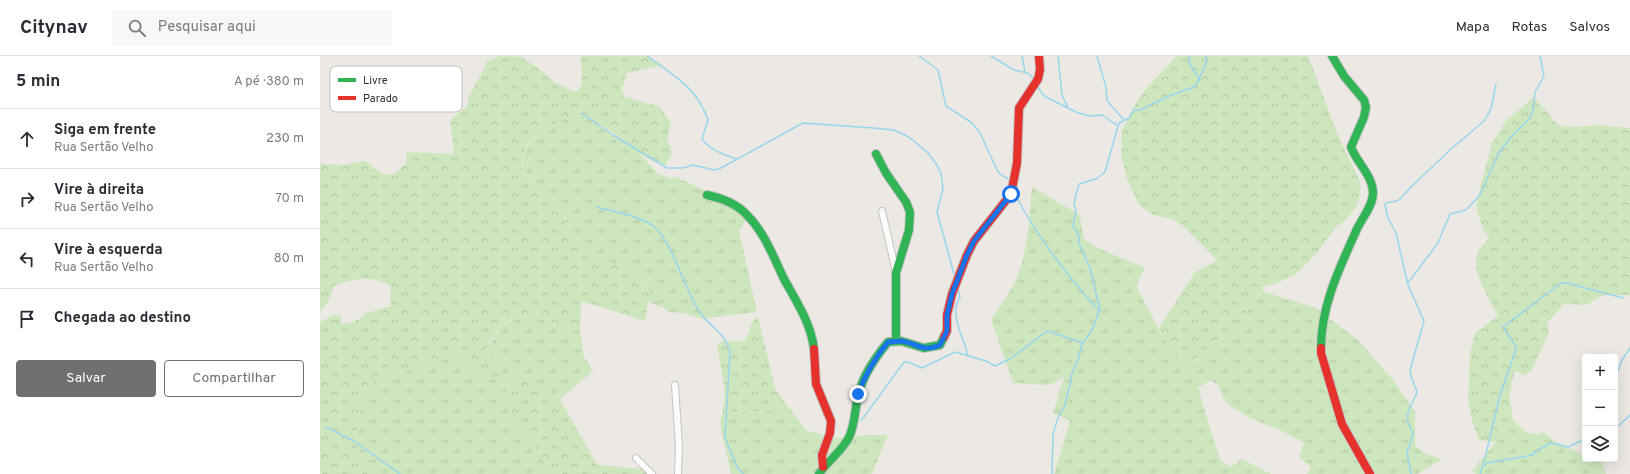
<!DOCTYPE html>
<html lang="pt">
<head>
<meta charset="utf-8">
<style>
	:root { --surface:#fff; --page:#f7f7f7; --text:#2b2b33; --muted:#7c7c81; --line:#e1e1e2; --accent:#706f6e }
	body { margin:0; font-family:Overpass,sans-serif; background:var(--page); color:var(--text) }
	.controls { position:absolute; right:12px; bottom:12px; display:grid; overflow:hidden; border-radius:4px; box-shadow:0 4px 16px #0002 }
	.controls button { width:36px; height:36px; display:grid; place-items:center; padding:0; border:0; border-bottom:1px solid var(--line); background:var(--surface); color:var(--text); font:20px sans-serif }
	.stop { position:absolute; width:12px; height:12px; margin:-9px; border:3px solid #1a73e8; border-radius:50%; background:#fff }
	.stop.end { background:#1a73e8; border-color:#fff; box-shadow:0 1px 4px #0008 }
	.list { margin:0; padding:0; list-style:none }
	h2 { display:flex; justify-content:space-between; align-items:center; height:52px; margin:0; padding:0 16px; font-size:17px }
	h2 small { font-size:13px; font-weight:400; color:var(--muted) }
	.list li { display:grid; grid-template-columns:26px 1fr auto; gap:12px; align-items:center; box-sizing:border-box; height:60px; padding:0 16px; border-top:1px solid var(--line) }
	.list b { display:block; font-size:15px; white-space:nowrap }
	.list p { margin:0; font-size:13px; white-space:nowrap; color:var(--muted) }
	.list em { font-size:13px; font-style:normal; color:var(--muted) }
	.actions { display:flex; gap:8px; padding:12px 16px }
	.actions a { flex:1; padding:9px 0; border:1px solid var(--accent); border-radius:4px; text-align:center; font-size:14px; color:var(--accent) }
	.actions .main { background:var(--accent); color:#fff }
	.icon { flex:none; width:22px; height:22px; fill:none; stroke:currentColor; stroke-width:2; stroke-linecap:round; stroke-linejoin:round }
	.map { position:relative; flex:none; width:1310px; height:418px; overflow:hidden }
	header { display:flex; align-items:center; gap:24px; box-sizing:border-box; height:56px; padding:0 20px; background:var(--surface); border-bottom:1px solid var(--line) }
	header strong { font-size:19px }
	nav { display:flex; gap:22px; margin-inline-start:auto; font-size:14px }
	.search { width:280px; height:36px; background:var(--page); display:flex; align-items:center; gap:10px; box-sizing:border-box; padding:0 14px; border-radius:4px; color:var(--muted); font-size:15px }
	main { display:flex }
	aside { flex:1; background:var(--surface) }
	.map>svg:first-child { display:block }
	.grass { fill:url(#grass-tufts) }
	.forest { fill:url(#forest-crowns) }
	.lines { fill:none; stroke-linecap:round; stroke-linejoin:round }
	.stream { stroke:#99d6ec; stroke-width:1.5 }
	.street-casing { stroke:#c5c4c5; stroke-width:8 }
	.fast-casing { stroke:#c5c4c5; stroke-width:10 }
	.jam-casing { stroke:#c5c4c5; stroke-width:10 }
	.street { stroke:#fcfcfb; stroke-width:6 }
	.fast { stroke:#30b455; stroke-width:8 }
	.jam { stroke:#e5322d; stroke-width:8 }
	.route { stroke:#1a73e8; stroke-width:5 }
	.key { fill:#fff; stroke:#c0c0c0; stroke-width:1 }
	.key-label { font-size:11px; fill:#2e2e2e }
</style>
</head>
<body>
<header>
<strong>Citynav</strong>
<div class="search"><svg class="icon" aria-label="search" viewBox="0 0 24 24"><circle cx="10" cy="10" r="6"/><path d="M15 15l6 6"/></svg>Pesquisar aqui</div>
<nav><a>Mapa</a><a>Rotas</a><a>Salvos</a></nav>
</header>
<main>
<aside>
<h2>5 min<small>A pé · 380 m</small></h2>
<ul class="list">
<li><svg class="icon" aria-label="ahead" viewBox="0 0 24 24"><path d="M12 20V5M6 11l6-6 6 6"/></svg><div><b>Siga em frente</b><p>Rua Sertão Velho</p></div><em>230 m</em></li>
<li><svg class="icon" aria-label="right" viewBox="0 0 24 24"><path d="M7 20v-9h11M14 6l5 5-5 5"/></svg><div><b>Vire à direita</b><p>Rua Sertão Velho</p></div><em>70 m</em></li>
<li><svg class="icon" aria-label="left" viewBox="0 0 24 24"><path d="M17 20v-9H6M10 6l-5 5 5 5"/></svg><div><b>Vire à esquerda</b><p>Rua Sertão Velho</p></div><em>80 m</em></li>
<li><svg class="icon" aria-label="arrive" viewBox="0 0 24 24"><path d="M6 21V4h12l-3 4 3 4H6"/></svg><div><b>Chegada ao destino</b></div></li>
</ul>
<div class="actions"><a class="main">Salvar</a><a>Compartilhar</a></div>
</aside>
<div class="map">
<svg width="1310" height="418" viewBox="0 0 1310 418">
	<defs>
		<pattern id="grass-tufts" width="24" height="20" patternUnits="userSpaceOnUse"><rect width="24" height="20" fill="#cee6be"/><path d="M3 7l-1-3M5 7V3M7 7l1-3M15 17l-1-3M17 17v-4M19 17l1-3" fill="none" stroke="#b1c6a4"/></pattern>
		<pattern id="forest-crowns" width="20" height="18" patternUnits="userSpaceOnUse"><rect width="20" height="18" fill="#cee6be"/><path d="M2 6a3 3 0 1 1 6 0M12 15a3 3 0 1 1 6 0" fill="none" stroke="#b1c6a4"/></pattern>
	</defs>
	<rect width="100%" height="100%" fill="#ece8e4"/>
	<path class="grass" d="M265,60L306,86L318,96L338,118L350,122L355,121L426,152L427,163L419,175L437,256L380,263L365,257L349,256L336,246L321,223L311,215L280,202L269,195L260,186L232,142C221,138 215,133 208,123C189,96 222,70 246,62C252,60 259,60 265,60Z
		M712,131L760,159L764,183C783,197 805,202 825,212L819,223L817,232L851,296L861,308L871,309L877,305L881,298L889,290L901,283L914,272L942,235L996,252L1039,285L1073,324L1095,355V389L1105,398L1123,403L1097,418H987L991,411L979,401L984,387L960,374L930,362L912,351L904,344L899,330L891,324L878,332L894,385L901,405L911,411L922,403L951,418H734L750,365L733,357L744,321L729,329L693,327L671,263C681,248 693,233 699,216C709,189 709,159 712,131Z
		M215,261L260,274L264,301L273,315L240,343L237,338L194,364C203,374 213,385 220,397C225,407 225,411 233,418H48L35,383L45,330C62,319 80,317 100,311C111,307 123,300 135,298L141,301L161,319L164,298L181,270L196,262Z
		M405,344L412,356L459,354L467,349L485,373L489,375L506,380L521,382L544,379H568L552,418H411L400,368Z
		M1193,363C1201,373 1211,383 1224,376C1233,386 1250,393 1262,398L1265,397V403H1281L1286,418H1156L1152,415L1176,386Z"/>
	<path class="forest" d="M179,0L201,1L224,16L234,26L255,36L259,34L262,26L261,0H327L343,9L307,17L302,32L304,41L324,46L340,51L351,67L347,82L352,98L345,110C337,106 327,103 320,98C315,94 311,89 306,86C296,78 286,72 275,66C272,64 268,60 265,60C247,56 209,79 204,95C196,116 214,136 232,141C245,163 257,189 279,201C290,207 304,209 313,216C325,226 332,241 342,252L328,245L325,265L261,245L260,274C239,269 198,251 180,271C174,278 169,289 164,297L170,298L182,311V324C154,322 155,307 135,298C123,300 111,307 100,311C81,317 62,319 45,331L35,383L48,418H0V267L14,258L21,260V268L31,267L39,263L44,258L70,250L71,230C53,219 34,222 14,230L8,246L0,256V108L22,109L45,105L63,118H74L86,107L87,96L134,98L130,64L147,50L149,40L164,13L166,6Z
		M857,0H988L1017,77L1041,128L1039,144L1035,153L1026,163L1015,172L996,198L975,219L957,227L943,231V236L941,235C932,247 924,259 915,271C907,280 896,284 888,292C881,298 877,304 870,310L861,308L851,296L839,272L875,216L897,204L862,169L852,163L833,159L819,149L807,123L801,98L802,75L814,50L828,30Z
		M1214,41L1238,69L1251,71L1280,69L1310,72V239H1283L1266,249L1244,248L1227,267L1229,277L1211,315L1205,319L1198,316L1194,317L1189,342L1193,363L1176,386L1159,384L1152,364L1148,345L1150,297L1155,277L1178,260C1170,243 1152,218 1157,199C1158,193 1165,187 1169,182L1163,173L1156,152L1159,135L1172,87L1186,65Z
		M438,260L455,333L467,349L459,354L412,356L405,344L404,329L397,288L405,284L417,286L425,284C430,277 430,265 438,260Z
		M198,321L237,338L277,409L325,413L330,418H233L226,411L220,397L206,377L194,364L186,338L190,327Z"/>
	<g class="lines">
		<path class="stream" d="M327,0C353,19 377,31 388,64L382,83C390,94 403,98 416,103
			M599,0L618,14L626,50L652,67L660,77L677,114L680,118L688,123
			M671,0L694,14L708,17L714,23
			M702,0L705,16
			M738,0L742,39L748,52
			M777,0L786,31L787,45L804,64
			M869,0L870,8L880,24
			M718,31L724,40L756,56L769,60L782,59L797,69
			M261,57L293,79L347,112H363L373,109L394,114L399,113L483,67L553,72L573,74L583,78L593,84L608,97L617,109L621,117L623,132L617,156L634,218
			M696,140C719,183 747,220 779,255
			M277,151C295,156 316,159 332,169C352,183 364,233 379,255C389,271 404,275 410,295L405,382L417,411L423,418
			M1088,227L1118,187L1130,158L1146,154L1160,139L1178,98L1191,81L1210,62L1213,54L1215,36L1224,20L1220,0
			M638,232L640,242C628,257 645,284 648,300
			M1295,323L1302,304L1310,292
			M541,365L584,306H588L602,312L635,296L666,305L675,310L690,303L727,275L763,287
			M6,371L34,385L80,418
			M1295,373L1310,359
			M1263,383L1265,371
			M1165,409L1167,407L1213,399L1216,395L1231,387L1248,391L1265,383
			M732,418L733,378L738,362L744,351L751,325V320L759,301L761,290L772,274L780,253L770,212L759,187V181L755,172L753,171L756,154L754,148L755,142L759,128L776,123L785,116L799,67L809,62L814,54H820L847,41L876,30L886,7V0
			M1091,418L1087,397L1093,378C1092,374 1089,370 1088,366C1085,355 1094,346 1097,336L1091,320L1090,314L1104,265L1088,229L1076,177L1068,162L1065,149L1066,147L1077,145L1080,143L1090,132L1131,93L1164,65L1171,53L1176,28
			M1160,418L1163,410L1180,339L1196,294V291L1183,271L1241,227H1247L1303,242"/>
		<defs>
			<path id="street" d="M562,155L576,216
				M355,329L359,391L358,418
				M316,402L332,418"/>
			<path id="fast" d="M556,98L566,117L586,146L590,156L589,174L576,217V285
				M387,139C401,142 415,147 425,157C444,175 453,200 464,223C476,245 491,267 494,293
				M1001,292C1001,249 1020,211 1037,173C1042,162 1053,150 1053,137C1053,120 1037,107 1031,91L1044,61L1046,51L1044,44L1024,20L1012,0
				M499,418C508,404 524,394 530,379C535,367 535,353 538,340C543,319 555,302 568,286L581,285L604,292L620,289L624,281"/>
			<path id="jam" d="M624,281L627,275V259L632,238L647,199L654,185L691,138L697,107L699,52L718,23L720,14L719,0
				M1001,292V297L1022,368L1050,418
				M494,293L496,328L511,365L510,377L502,399L503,411"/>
		</defs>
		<use href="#street" class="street-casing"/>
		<use href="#fast" class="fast-casing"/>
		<use href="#jam" class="jam-casing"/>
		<use href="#street" class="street"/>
		<use href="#fast" class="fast"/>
		<use href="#jam" class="jam"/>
	</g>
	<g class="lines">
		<path class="route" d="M538,338C545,319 555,302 568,286C572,286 577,285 581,285C597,287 603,297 620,289L627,275V259L632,238L647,199L654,185L691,138"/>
	</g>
	<rect x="10" y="10" width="132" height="46" rx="6" class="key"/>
	<rect x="18" y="22" width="18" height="4" fill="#30b455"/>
	<rect x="18" y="40" width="18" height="4" fill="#e5322d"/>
	<g class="key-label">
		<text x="43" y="28">Livre</text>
		<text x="43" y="46">Parado</text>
	</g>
</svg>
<div class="controls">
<button>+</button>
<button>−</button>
<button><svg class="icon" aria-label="layers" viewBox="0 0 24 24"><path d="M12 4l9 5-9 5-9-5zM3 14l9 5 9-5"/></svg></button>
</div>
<div class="stop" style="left:691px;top:138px"></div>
<div class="stop end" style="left:538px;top:338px"></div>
</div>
</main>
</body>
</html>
